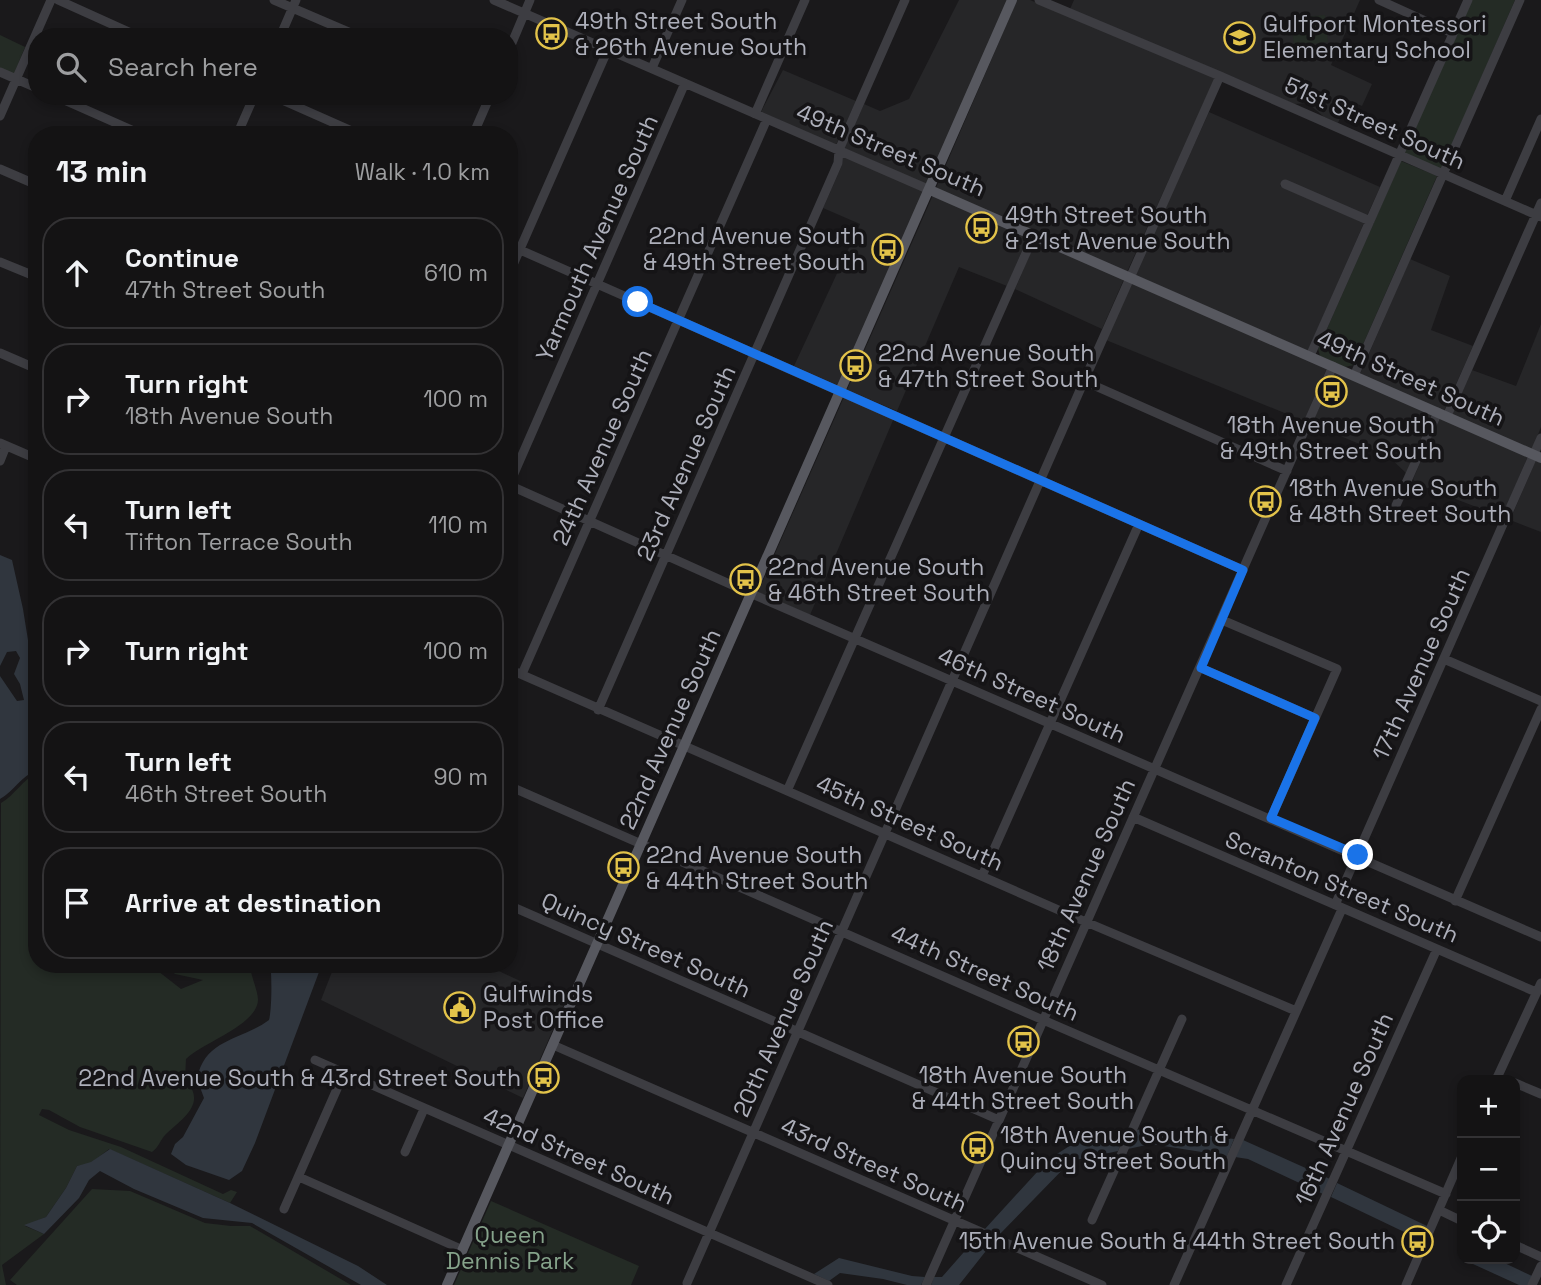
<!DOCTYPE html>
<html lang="en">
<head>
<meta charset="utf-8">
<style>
	:root { --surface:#141314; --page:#1d1c1d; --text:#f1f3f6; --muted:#9d9ea0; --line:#333234 }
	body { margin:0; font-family:"Space Grotesk",sans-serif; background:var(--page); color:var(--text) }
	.controls { position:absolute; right:21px; bottom:21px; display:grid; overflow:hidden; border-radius:14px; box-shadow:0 4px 10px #0003 }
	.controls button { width:63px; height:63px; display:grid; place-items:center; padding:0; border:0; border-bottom:2px solid var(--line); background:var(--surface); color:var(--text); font:35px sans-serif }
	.stop { position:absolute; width:21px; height:21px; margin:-16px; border:5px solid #1a73e8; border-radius:50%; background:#fff }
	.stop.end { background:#1a73e8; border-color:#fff; box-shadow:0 2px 7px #0008 }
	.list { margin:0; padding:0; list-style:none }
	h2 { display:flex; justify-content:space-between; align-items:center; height:91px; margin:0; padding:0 28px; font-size:30px }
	h2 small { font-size:23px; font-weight:400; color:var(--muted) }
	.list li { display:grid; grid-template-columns:46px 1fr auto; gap:21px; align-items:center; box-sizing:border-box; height:112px; margin:0 14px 14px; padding:0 14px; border:2px solid var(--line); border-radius:28px }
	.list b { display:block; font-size:26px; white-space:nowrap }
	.list p { margin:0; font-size:23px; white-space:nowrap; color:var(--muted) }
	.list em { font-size:23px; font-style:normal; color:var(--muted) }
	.icon { flex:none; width:38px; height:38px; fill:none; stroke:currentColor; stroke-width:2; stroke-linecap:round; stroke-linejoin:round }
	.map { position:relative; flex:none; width:1541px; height:1285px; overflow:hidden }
	.search { position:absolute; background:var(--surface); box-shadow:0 4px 10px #0003; left:28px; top:28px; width:490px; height:77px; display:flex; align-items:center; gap:18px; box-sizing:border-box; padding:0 24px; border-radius:28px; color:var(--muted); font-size:26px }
	.panel { position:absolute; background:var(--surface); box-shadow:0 4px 10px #0003; left:28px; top:126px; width:490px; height:847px; border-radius:28px }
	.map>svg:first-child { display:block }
	.built { fill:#262628 }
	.green { fill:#242b25 }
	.water { fill:#30363e }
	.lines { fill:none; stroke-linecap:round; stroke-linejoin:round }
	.minor { stroke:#3d3d42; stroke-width:9 }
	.major { stroke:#57585f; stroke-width:10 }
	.route { stroke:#1a73e8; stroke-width:9 }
	.labels { text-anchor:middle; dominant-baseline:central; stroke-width:7; stroke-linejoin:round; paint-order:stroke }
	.poi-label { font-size:23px; fill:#adafba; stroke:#151416; text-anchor:start }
	.street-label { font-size:23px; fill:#adafba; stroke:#151416 }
	.park-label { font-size:23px; fill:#86a38b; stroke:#151416 }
</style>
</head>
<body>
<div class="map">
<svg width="1541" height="1285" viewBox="0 0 1541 1285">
	<rect width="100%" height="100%" fill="#1a191b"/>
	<path class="built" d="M959,0H1008L928,185L844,148L864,104L880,111L909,99Z
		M1017,0H1030L1215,78L1127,272L936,188Z
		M1074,0H1360L1331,65L1372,84L1362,106L1348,100L1338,123L1324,117L1308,103L1294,104L1070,9Z
		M783,70L856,101L836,145L761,112Z
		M1209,112L1380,187L1367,216L1283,180L1280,186L1364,223L1308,351L1135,275Z
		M843,156L925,191L839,386L794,366L860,224L823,208L842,165Z
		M933,195L1028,237L1007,286L959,267L897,411L847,390Z
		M1036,240L1124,279L1102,329L1015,289Z
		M1410,259L1450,276L1431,330L1473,346L1444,411L1360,374Z
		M1132,282L1327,368L1304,421L1106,340Z
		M1541,324V427L1532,450L1452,415L1472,370L1516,386Z
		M1335,372L1432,414L1406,473L1388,456L1312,424Z
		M844,397L894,418L810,615L758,592Z
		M1440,418L1528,456L1502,517L1417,484L1413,479Z
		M1536,460L1541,462V532L1510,520Z
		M335,964H484L565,1002L523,1098L321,1000Z"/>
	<path class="green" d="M1472,0H1515L1441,170L1404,154Z
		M1325,15L1328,42L1294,46L1291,18Z
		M0,35L25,47L14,74L0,68Z
		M1401,161L1437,176L1354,365L1345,367L1320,356L1318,349Z
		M37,773V964H149L181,989L203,980L175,974L165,964H270L272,970L251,972C253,981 258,992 258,1000C257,1025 204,1042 186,1059L185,1080C208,1103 182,1119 166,1134C160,1140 159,1147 152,1152L80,1127L49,1110L42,1109L39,1115L69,1130L121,1147L223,1194L231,1190L237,1192L230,1203L109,1149L91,1163L77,1166L66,1188L46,1217L25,1226L44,1234L2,1265L6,1285H0L1,803C15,795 22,780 37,773Z
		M92,1189L130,1191L205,1223L231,1226H250L351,1285H17L10,1280Z
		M491,1201L639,1266L631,1285H454Z"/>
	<path class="water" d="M0,555L12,560L23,609L32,665L28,700L29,714L37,725V770C21,776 14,791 0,799V676L17,701L24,700L20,684L14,674L20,658L16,651L7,652L0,666Z
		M270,964H322L255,1143L242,1171L229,1180L186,1165L171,1154L175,1144L183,1137L204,1098L197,1079C205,1038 241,1041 269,1020C272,1010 272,971 270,964Z
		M1153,1128L1234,1139L1227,1156L1151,1144L1128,1149L1136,1130Z
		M1126,1132L1118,1151L1071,1161L998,1236L984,1230L1049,1159L1079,1140Z
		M1243,1140L1330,1179L1323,1194L1248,1159L1235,1157Z
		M110,1149L230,1203L358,1266L387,1285H361L252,1223L203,1218L134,1189L100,1171L89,1180L79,1198L44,1234L24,1225L46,1217L66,1188L77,1166L91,1162Z
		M1337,1183L1427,1226L1421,1240L1331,1197Z
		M978,1236L993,1242L959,1285H931L934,1277H942Z
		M839,1258L912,1276L925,1277L921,1285H907L883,1279L840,1273L829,1281L814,1274Z
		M1462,1259H1496L1532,1276L1528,1285H1519Z"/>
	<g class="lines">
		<path class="minor" d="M58,0L140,37
			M274,0L360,37
			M494,0L930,190
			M1039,0L1220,76L1541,217
			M1379,0L1452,33
			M280,37L296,0
			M509,50L530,0
			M652,68L682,0
			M0,72L37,88
			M55,96L143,135
			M273,96L361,135
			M755,114L805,0
			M0,116L51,0
			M237,135L254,96
			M473,135L490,96
			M0,169L37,185
			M1285,184L1370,221
			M1505,201L1541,119
			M509,245L1243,570
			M0,262L37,277
			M509,274L608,49
			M0,353L37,369
			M1310,356L1468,0
			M1354,376L1520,0
			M1084,381L1287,471
			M1447,416L1541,203
			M0,443L37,459
			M0,461L6,446
			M509,485L752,594L1541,937
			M509,485L685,83
			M1393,512L1438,412
			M1222,620L1337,669L1271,818
			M1444,659L1541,701
			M1201,668L1315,718
			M509,669L1086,922L1296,1011
			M522,674L767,119
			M598,710L838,163L839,150L905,0
			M509,786L1043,1020L1446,1194
			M787,791L1034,235
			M1133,817L1536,992
			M982,876L1139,524
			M1455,901L1541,709
			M509,905L999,1120
			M1335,905L1541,438
			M553,1045L1102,1285
			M315,1060L828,1285
			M1496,1080L1541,983
			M1515,1083L1541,1094
			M405,1152L424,1109
			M299,1177L463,1250
			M284,1209L344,1073
			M1439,1210L1462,1221
			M1092,1220L1182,1019
			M1515,1245L1541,1257
			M687,1283L1084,381L1220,76
			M926,1285L1333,366
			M1174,1285L1342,909
			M1286,1285L1437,949
			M1406,1285L1462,1156
			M1532,1285L1541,1266"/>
		<path class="major" d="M930,190L1541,458
			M447,1285L1012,0"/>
	</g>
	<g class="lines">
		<path class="route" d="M638,302L1243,570L1201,668L1315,718L1271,818L1358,855"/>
	</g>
	<defs>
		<symbol id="bus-ring" viewBox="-11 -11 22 22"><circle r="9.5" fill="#151416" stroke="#e3c34a" stroke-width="1.5"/><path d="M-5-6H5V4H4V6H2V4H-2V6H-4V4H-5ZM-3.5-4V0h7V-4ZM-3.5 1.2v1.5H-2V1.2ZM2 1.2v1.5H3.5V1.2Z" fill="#e3c34a"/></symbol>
		<symbol id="school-ring" viewBox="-11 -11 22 22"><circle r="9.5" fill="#151416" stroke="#e3c34a" stroke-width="1.5"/><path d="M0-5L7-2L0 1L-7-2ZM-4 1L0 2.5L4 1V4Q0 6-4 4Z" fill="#e3c34a"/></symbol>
		<symbol id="civic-ring" viewBox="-11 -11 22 22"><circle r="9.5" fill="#151416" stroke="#e3c34a" stroke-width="1.5"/><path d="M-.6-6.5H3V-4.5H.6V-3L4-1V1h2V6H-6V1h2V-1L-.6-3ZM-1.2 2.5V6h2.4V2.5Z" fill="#e3c34a"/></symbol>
	</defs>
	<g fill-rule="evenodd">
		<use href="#bus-ring" x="534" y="16" width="35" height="35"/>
		<use href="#school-ring" x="1222" y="20" width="35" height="35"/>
		<use href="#bus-ring" x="964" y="210" width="35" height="35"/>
		<use href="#bus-ring" x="870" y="232" width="35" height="35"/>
		<use href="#bus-ring" x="838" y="348" width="35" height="35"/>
		<use href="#bus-ring" x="1314" y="374" width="35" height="35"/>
		<use href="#bus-ring" x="1248" y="484" width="35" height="35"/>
		<use href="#bus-ring" x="728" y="562" width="35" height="35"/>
		<use href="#bus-ring" x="606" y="850" width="35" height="35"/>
		<use href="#civic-ring" x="442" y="990" width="35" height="35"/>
		<use href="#bus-ring" x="1006" y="1024" width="35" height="35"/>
		<use href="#bus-ring" x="526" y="1060" width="35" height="35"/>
		<use href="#bus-ring" x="960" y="1130" width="35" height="35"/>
		<use href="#bus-ring" x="1400" y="1224" width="35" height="35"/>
	</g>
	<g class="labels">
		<g class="poi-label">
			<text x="575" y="21">49th Street South<tspan x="575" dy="26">&amp; 26th Avenue South</tspan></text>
			<text x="1263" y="24">Gulfport Montessori<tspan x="1263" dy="26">Elementary School</tspan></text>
			<text x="1005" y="215">49th Street South<tspan x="1005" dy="26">&amp; 21st Avenue South</tspan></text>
			<text x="865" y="236" text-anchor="end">22nd Avenue South<tspan x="865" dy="26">&amp; 49th Street South</tspan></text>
			<text x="878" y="353">22nd Avenue South<tspan x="878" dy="26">&amp; 47th Street South</tspan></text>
			<text x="1331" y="425" text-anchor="middle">18th Avenue South<tspan x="1331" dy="26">&amp; 49th Street South</tspan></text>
			<text x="1289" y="488">18th Avenue South<tspan x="1289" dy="26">&amp; 48th Street South</tspan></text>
			<text x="768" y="567">22nd Avenue South<tspan x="768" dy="26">&amp; 46th Street South</tspan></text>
			<text x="646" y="855">22nd Avenue South<tspan x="646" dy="26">&amp; 44th Street South</tspan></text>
			<text x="483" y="994">Gulfwinds<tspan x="483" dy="26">Post Office</tspan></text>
			<text x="1023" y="1075" text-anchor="middle">18th Avenue South<tspan x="1023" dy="26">&amp; 44th Street South</tspan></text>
			<text x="521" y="1078" text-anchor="end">22nd Avenue South &amp; 43rd Street South</text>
			<text x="1000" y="1135">18th Avenue South &amp;<tspan x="1000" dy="26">Quincy Street South</tspan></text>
			<text x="1395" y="1241" text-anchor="end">15th Avenue South &amp; 44th Street South</text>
		</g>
		<g class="street-label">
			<text transform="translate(1375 123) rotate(24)">51st Street South</text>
			<text transform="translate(891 150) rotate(23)">49th Street South</text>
			<text transform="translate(597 238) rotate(-66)">Yarmouth Avenue South</text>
			<text transform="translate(1411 378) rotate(24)">49th Street South</text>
			<text transform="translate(602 447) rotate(-66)">24th Avenue South</text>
			<text transform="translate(686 463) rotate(-66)">23rd Avenue South</text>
			<text transform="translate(1421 664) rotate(-66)">17th Avenue South</text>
			<text transform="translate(1032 695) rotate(24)">46th Street South</text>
			<text transform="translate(670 729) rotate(-66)">22nd Avenue South</text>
			<text transform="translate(910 823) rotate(24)">45th Street South</text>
			<text transform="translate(1086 875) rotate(-66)">18th Avenue South</text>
			<text transform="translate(1342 887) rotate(23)">Scranton Street South</text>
			<text transform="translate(646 945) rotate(24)">Quincy Street South</text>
			<text transform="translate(985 973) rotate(24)">44th Street South</text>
			<text transform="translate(783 1018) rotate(-66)">20th Avenue South</text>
			<text transform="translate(1344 1109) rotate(-66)">16th Avenue South</text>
			<text transform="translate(579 1156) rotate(24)">42nd Street South</text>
			<text transform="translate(874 1165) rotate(24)">43rd Street South</text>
		</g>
		<g class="park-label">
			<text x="510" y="1235">Queen<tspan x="510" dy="26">Dennis Park</tspan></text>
		</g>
	</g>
</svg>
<div class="controls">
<button>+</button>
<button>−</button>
<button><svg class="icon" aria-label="locate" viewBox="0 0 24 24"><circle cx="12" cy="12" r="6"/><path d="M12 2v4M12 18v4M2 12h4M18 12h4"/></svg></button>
</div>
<div class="stop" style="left:638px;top:302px"></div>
<div class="stop end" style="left:1358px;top:855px"></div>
<div class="search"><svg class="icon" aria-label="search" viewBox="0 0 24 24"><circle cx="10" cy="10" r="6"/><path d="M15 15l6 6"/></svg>Search here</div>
<section class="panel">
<h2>13 min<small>Walk · 1.0 km</small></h2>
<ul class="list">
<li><svg class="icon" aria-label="ahead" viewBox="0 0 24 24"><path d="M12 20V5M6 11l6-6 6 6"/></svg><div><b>Continue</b><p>47th Street South</p></div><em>610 m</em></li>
<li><svg class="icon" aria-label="right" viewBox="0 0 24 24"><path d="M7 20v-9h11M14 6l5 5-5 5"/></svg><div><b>Turn right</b><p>18th Avenue South</p></div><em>100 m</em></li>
<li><svg class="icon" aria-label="left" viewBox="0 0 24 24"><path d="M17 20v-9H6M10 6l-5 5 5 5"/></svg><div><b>Turn left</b><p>Tifton Terrace South</p></div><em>110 m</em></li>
<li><svg class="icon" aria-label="right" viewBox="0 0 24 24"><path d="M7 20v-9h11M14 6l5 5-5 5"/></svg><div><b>Turn right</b></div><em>100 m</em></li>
<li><svg class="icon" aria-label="left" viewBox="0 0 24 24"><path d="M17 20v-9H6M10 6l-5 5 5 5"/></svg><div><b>Turn left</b><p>46th Street South</p></div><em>90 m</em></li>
<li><svg class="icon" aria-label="arrive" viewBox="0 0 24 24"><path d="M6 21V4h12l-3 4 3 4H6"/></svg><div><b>Arrive at destination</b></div></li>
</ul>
</section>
</div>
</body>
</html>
